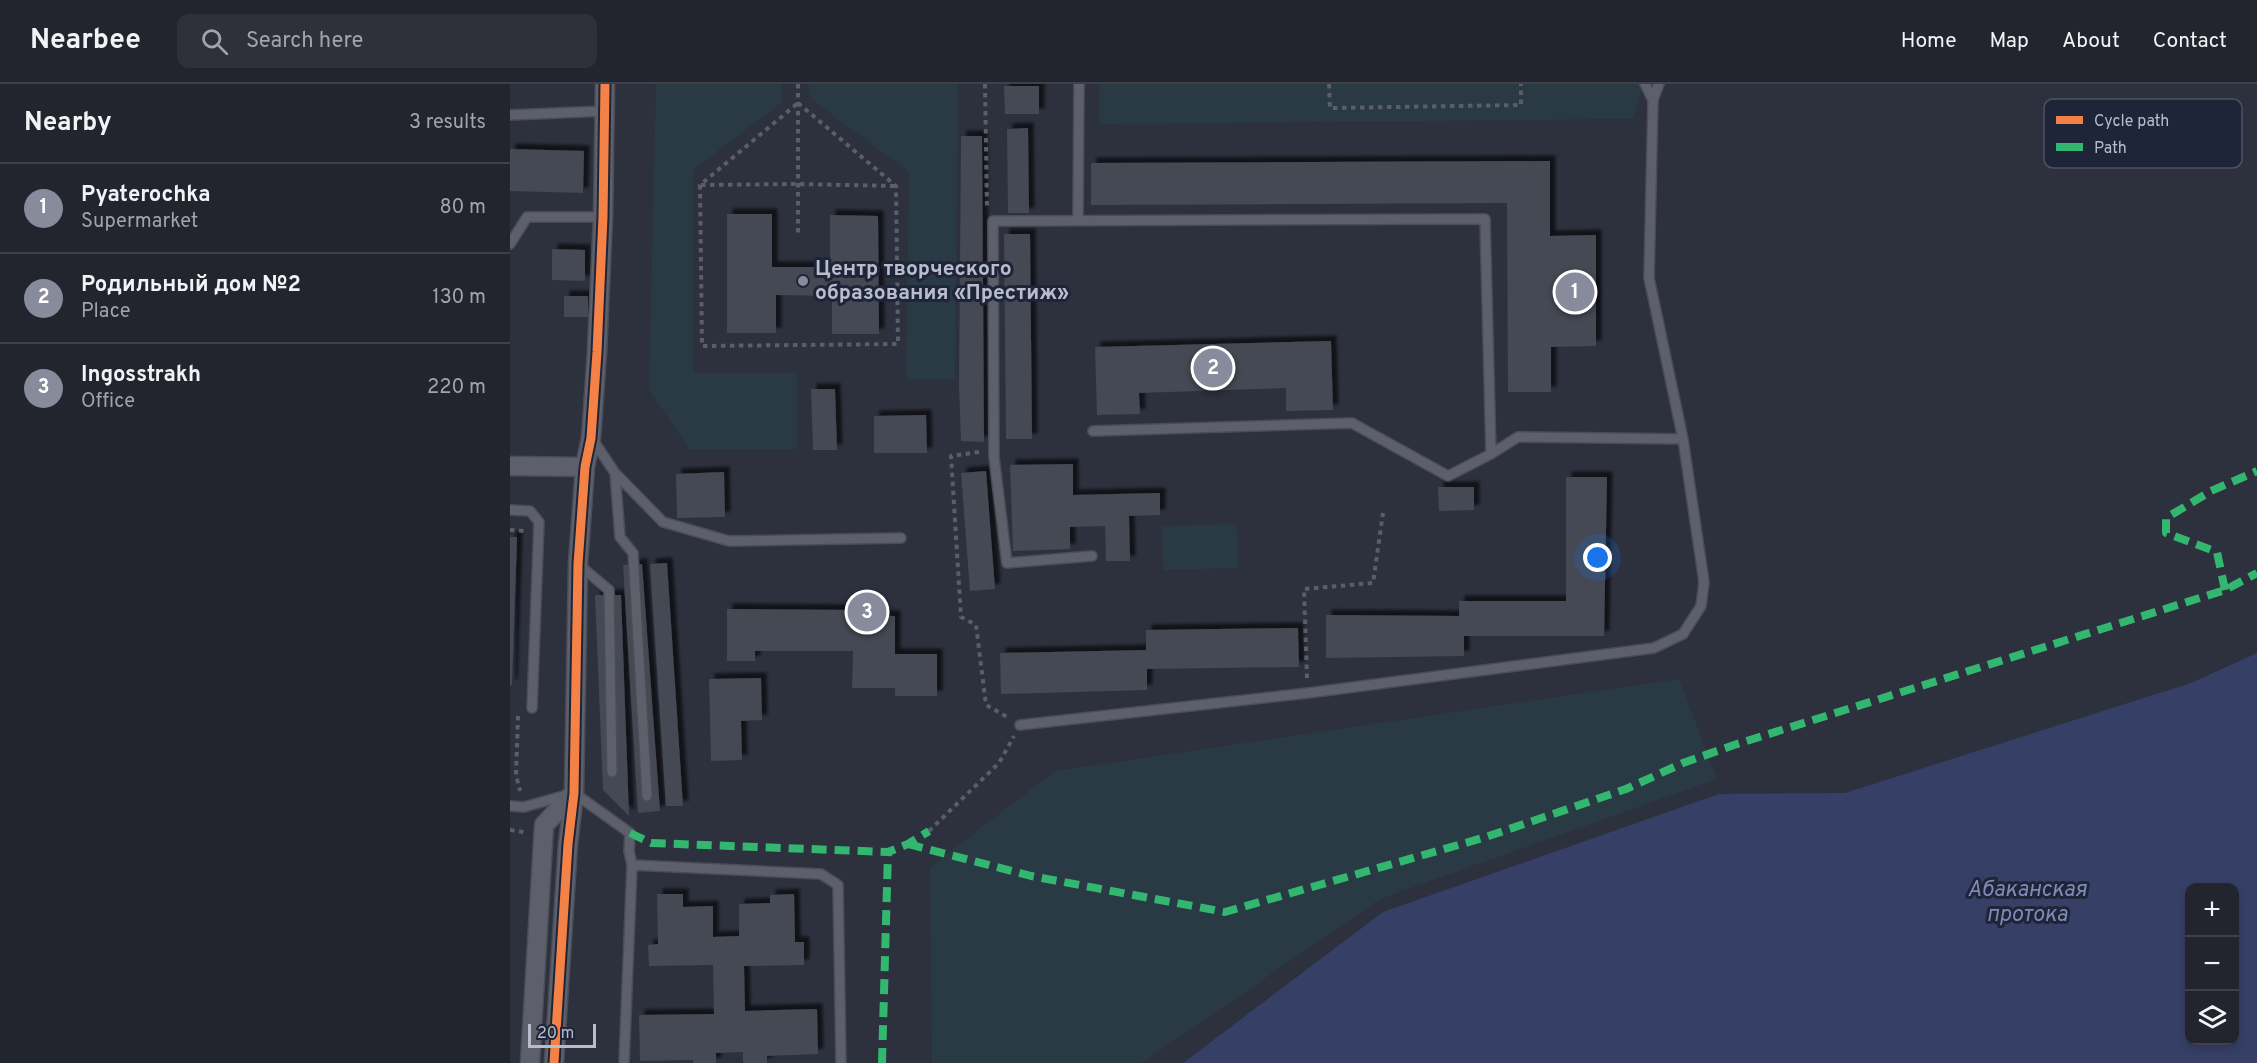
<!DOCTYPE html>
<html lang="en">
<head>
<meta charset="utf-8">
<style>
	:root { --surface:#22242e; --page:#2e303a; --text:#f1f3f6; --muted:#a2a4aa; --line:#3f414a; --accent:#878b9b }
	body { margin:0; font-family:Overpass,sans-serif; background:var(--page); color:var(--text) }
	.controls { position:absolute; right:18px; bottom:18px; display:grid; overflow:hidden; border-radius:12px; box-shadow:0 3px 9px #0003 }
	.controls button { width:54px; height:54px; display:grid; place-items:center; padding:0; border:0; border-bottom:2px solid var(--line); background:var(--surface); color:var(--text); font:30px sans-serif }
	.scale { position:absolute; left:18px; bottom:15px; width:68px; box-sizing:border-box; padding-left:6px; border:3px solid #b8bccd; border-top:0; font-size:16px; line-height:21px; white-space:nowrap; color:#b8bccd; -webkit-text-stroke:4px #1f2539; paint-order:stroke }
	.you { position:absolute; left:1088px; top:474px; width:21px; height:21px; margin:-15px; border:4px solid #fff; border-radius:50%; background:#1a73e8; box-shadow:0 0 0 9px #1a73e833 }
	.badge { display:grid; place-items:center; width:39px; height:39px; border-radius:50%; background:var(--accent); color:#fff; font-size:20px; font-weight:700 }
	.pin { position:absolute; translate:-50% -50%; border:3px solid #fff; box-shadow:0 2px 6px #0006 }
	.list { margin:0; padding:0; list-style:none }
	h2 { display:flex; justify-content:space-between; align-items:center; height:78px; margin:0; padding:0 24px; font-size:26px }
	h2 small { font-size:20px; font-weight:400; color:var(--muted) }
	.list li { display:grid; grid-template-columns:39px 1fr auto; gap:18px; align-items:center; box-sizing:border-box; height:90px; padding:0 24px; border-top:2px solid var(--line) }
	.list b { display:block; font-size:22px; white-space:nowrap }
	.list p { margin:0; font-size:20px; white-space:nowrap; color:var(--muted) }
	.list em { font-size:20px; font-style:normal; color:var(--muted) }
	.icon { flex:none; width:33px; height:33px; fill:none; stroke:currentColor; stroke-width:2; stroke-linecap:round; stroke-linejoin:round }
	.map { position:relative; flex:none; width:1747px; height:979px; overflow:hidden }
	header { display:flex; align-items:center; gap:36px; box-sizing:border-box; height:84px; padding:0 30px; background:var(--surface); border-bottom:2px solid var(--line) }
	header strong { font-size:28px }
	nav { display:flex; gap:33px; margin-inline-start:auto; font-size:21px }
	.search { width:420px; height:54px; background:var(--page); display:flex; align-items:center; gap:15px; box-sizing:border-box; padding:0 21px; border-radius:12px; color:var(--muted); font-size:22px }
	main { display:flex }
	aside { flex:1; background:var(--surface) }
	.map>svg:first-child { display:block }
	.green { fill:#293a44 }
	.water { fill:#364066; fill-rule:evenodd }
	.building { fill:#454853; filter:url(#shadow) }
	.lines { fill:none; stroke-linecap:round; stroke-linejoin:round }
	.service-casing { stroke:#4a4c56; stroke-width:12 }
	.minor-casing { stroke:#4a4c56; stroke-width:21 }
	.path { stroke:#5a5e67; stroke-width:4; stroke-dasharray:4.5 4.5; stroke-linecap:butt }
	.service { stroke:#5d606b; stroke-width:9 }
	.minor { stroke:#5d606b; stroke-width:18 }
	.quiet { stroke:#33b770; stroke-width:8; stroke-dasharray:15 8; stroke-linecap:butt }
	.cycleway-casing { stroke:#1f2539; stroke-width:13 }
	.cycleway { stroke:#f48246; stroke-width:9 }
	.poi-dot { fill:#878b9b; stroke:#1f2539; stroke-width:2 }
	.labels { text-anchor:middle; dominant-baseline:central; stroke-width:6; stroke-linejoin:round; paint-order:stroke }
	.poi-label { font-size:21px; font-weight:bold; fill:#b8bccd; stroke:#1f2539; text-anchor:start }
	.water-label { font-size:22px; font-style:italic; fill:#7d8bb6; stroke:#1f2539 }
	.key { fill:#1f2539; stroke:#4d5265; stroke-width:1.5 }
	.key-label { font-size:16px; fill:#b8bccd }
</style>
</head>
<body>
<header>
<strong>Nearbee</strong>
<div class="search"><svg class="icon" aria-label="search" viewBox="0 0 24 24"><circle cx="10" cy="10" r="6"/><path d="M15 15l6 6"/></svg>Search here</div>
<nav><a>Home</a><a>Map</a><a>About</a><a>Contact</a></nav>
</header>
<main>
<aside>
<h2>Nearby<small>3 results</small></h2>
<ul class="list">
<li><span class="badge">1</span><div><b>Pyaterochka</b><p>Supermarket</p></div><em>80 m</em></li>
<li><span class="badge">2</span><div><b>Родильный дом №2</b><p>Place</p></div><em>130 m</em></li>
<li><span class="badge">3</span><div><b>Ingosstrakh</b><p>Office</p></div><em>220 m</em></li>
</ul>
</aside>
<div class="map">
<svg width="1747" height="979" viewBox="0 0 1747 979">
	<defs>
		<filter id="shadow"><feDropShadow dx="5.5" dy="-5.5" stdDeviation="1.5" flood-color="#0009"/></filter>
	</defs>
	<rect width="100%" height="100%" fill="#2d303d"/>
	<path class="green" d="M146,0H272V18L183,86V289H287V365H179L139,306Z
		M298,0H448L445,295H396L399,88L300,14Z
		M589,0H1134L1123,35L589,40Z
		M727,440L728,484L653,486L652,442Z
		M1169,595L1207,695L870,815L632,979H422L420,783L545,687Z"/>
	<path class="water" d="M1747,569V979H673L873,828L1209,710L1335,709L1681,599ZM1680,804H1724V956H1680Z"/>
	<path class="building" d="M494,2H529V30H495Z
		M518,44L519,129H498L497,45Z
		M451,52H472L474,358L451,357L449,302Z
		M0,65L74,67L73,109L0,107Z
		M1040,77V152L1086,151V262L1041,263V308H998L997,119L581,121V79Z
		M217,130H262V183H320V131L368,132L369,250H322V212L266,211V249H217Z
		M494,150H520L522,355H496Z
		M42,165L75,166V197L42,196Z
		M54,212H78V233H54Z
		M821,257L823,326L776,327V304L629,309L630,330L587,331L585,263Z
		M301,305H325L327,366H303Z
		M416,331L417,369H364V332Z
		M563,380V411L650,409V431L619,432L620,477H596L595,442L560,443V465L503,467L500,381Z
		M476,387L485,505L460,507L451,389Z
		M214,388L215,433L167,434L166,390Z
		M1056,393H1097L1094,552H954V572L816,574V531L949,532V517H1056Z
		M928,403H964V426L929,427Z
		M0,453H7L2,601H0Z
		M157,479L173,722H156L140,480Z
		M132,480L150,727L128,729L113,481Z
		M85,511H111L119,732L93,706Z
		M217,525L346,526V531L385,532V570H427V612H385V604H342L343,567H245V577H217Z
		M788,544L789,583L637,585V606L491,610L490,569L636,566V546Z
		M251,594L252,636L231,637L232,676L201,677L199,595Z
		M147,810H173V823L203,822V853L229,852V820L260,819V811L284,810L285,858H294V881L234,882L235,927L307,925L308,970L257,972V979H233V968L206,969V979H183V976L130,977L129,931L204,930L203,881L139,882L138,861L148,860Z"/>
	<g class="lines">
		<defs>
			<path id="service" d="M1135,0L1143,16
				M0,31L95,27
				M568,136L569,0
				M0,160L17,133H93
				M583,347L842,339L938,392L981,370
				M83,356L105,389L153,438L219,457L391,454
				M105,389L110,453L123,469L137,712
				M0,426L20,427L29,438L22,624
				M582,472L497,479L484,373L483,137L975,135L981,370L1008,353L1173,355
				M68,480L99,506L102,688
				M510,641L798,609L1144,564L1173,550L1191,522L1194,498L1173,355L1139,194L1143,16L1149,0
				M0,722L14,723L64,709L120,749L119,767L122,781L114,979
				M122,781L311,790L328,801L331,979"/>
			<path id="minor" d="M0,382L75,383
				M20,979L34,741L64,709
				M44,979L58,760L64,709L68,480L75,383L81,354L87,268L93,133L95,0"/>
		</defs>
		<use href="#service" class="service-casing"/>
		<use href="#minor" class="minor-casing"/>
		<path class="path" d="M288,0V151
			M475,0L477,124
			M819,0L820,24L1011,21V0
			M288,19L386,102L388,260L192,262L190,101Z
			M191,101L288,100L385,102
			M469,368L441,372L451,533L466,541L476,621L499,634
			M0,446L15,447
			M797,594L794,505L863,499L873,429
			M8,632L6,691L10,707
			M0,746L14,748
			M419,747L489,679L504,652"/>
		<use href="#service" class="service"/>
		<use href="#minor" class="minor"/>
		<path class="quiet" d="M1715,506L1707,468L1656,449V434L1701,407L1747,387
			M120,749L141,759L378,768L398,760L419,747
			M398,760L521,792L715,828L976,753L1116,705L1173,679L1224,661L1715,506L1747,489
			M372,979L378,768"/>
		<defs>
			<path id="cycleway" d="M44,979L58,760L64,709L68,480L75,383L81,354L87,268L93,133L95,0"/>
		</defs>
		<use href="#cycleway" class="cycleway-casing"/>
		<use href="#cycleway" class="cycleway"/>
	</g>
	<circle class="poi-dot" cx="293" cy="197" r="6"/>
	<g class="labels">
		<g class="poi-label">
			<text x="305" y="185">Центр творческого<tspan x="305" dy="24">образования «Престиж»</tspan></text>
		</g>
		<g class="water-label">
			<text x="1517" y="806">Абаканская<tspan x="1517" dy="25">протока</tspan></text>
		</g>
	</g>
	<rect x="1534" y="15" width="198" height="69" rx="9" class="key"/>
	<rect x="1546" y="32" width="27" height="8" fill="#f48246"/>
	<rect x="1546" y="59" width="27" height="8" fill="#33b770"/>
	<g class="key-label">
		<text x="1584" y="42">Cycle path</text>
		<text x="1584" y="69">Path</text>
	</g>
</svg>
<div class="controls">
<button>+</button>
<button>−</button>
<button><svg class="icon" aria-label="layers" viewBox="0 0 24 24"><path d="M12 4l9 5-9 5-9-5zM3 14l9 5 9-5"/></svg></button>
</div>
<div class="scale">20 m</div>
<div class="you"></div>
<div class="pin badge" style="left:1065px;top:208px">1</div>
<div class="pin badge" style="left:703px;top:284px">2</div>
<div class="pin badge" style="left:357px;top:528px">3</div>
</div>
</main>
</body>
</html>
